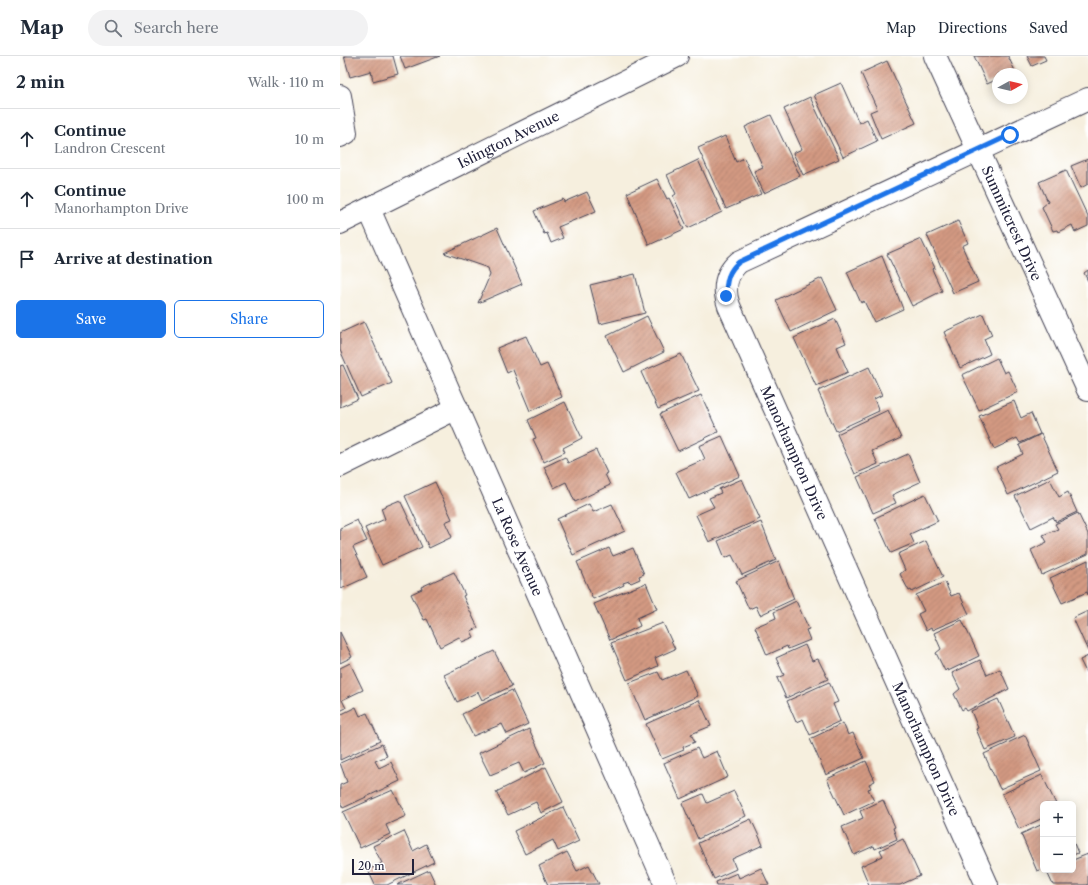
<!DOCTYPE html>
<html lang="en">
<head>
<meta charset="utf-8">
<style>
	:root { --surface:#fff; --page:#f2f2f3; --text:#1f2937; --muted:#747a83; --line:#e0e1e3; --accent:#1a73e8 }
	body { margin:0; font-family:"Libre Caslon Text",serif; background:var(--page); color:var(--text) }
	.controls { position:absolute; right:12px; bottom:12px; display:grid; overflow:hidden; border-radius:6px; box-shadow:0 2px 10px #0003 }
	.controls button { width:36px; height:36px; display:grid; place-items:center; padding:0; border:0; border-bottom:1px solid var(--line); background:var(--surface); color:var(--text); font:20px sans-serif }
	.compass { position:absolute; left:652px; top:12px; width:36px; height:36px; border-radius:50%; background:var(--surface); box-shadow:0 2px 10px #0003; rotate:82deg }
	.scale { position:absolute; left:12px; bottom:10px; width:62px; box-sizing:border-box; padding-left:4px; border:2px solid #22223b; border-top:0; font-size:11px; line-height:14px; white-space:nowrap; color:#22223b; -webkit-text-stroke:3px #fff; paint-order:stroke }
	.stop { position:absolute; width:12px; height:12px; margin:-9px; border:3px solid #1a73e8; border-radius:50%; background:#fff }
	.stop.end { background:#1a73e8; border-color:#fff; box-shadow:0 1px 4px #0008 }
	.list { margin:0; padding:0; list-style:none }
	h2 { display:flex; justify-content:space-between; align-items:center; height:52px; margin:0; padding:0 16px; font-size:17px }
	h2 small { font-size:13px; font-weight:400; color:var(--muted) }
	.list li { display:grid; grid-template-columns:26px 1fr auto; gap:12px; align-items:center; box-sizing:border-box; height:60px; padding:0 16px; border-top:1px solid var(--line) }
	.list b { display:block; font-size:15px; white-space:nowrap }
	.list p { margin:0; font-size:13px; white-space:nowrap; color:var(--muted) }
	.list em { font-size:13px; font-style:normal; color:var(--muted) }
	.actions { display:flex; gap:8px; padding:12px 16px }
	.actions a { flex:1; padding:9px 0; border:1px solid var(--accent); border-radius:6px; text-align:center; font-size:14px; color:var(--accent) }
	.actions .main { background:var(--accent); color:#fff }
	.icon { flex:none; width:22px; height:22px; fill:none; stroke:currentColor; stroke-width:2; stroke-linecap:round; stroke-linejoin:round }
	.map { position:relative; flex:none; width:748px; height:829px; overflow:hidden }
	header { display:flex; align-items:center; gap:24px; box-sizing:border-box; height:56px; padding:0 20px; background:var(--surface); border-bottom:1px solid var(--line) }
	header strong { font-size:19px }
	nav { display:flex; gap:22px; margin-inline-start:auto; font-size:14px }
	.search { width:280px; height:36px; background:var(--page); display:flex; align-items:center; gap:10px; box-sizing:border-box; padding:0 14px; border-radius:22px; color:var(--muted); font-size:15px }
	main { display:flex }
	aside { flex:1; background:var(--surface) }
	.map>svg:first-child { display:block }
	.building { fill:url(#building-hatch) }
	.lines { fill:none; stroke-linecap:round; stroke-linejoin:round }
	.minor-casing { stroke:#424153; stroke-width:24 }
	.major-casing { stroke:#424153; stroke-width:24 }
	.minor { stroke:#fff; stroke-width:22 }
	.major { stroke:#fff; stroke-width:22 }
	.route { stroke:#1a73e8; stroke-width:5 }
	.labels { text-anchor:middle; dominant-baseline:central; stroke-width:3; stroke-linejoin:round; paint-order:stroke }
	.street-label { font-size:14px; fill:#22223b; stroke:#fff }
</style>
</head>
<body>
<header>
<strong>Map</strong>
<div class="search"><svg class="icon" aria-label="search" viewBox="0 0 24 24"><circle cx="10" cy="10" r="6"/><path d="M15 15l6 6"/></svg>Search here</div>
<nav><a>Map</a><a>Directions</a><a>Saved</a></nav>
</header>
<main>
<aside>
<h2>2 min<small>Walk · 110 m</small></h2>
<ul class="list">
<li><svg class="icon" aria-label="ahead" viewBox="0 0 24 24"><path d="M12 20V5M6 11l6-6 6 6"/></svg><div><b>Continue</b><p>Landron Crescent</p></div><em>10 m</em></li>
<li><svg class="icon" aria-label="ahead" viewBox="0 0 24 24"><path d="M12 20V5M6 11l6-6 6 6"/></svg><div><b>Continue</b><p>Manorhampton Drive</p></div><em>100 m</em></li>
<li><svg class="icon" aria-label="arrive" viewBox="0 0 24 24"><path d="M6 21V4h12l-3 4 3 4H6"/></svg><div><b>Arrive at destination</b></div></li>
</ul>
<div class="actions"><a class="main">Save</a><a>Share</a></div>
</aside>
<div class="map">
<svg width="748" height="829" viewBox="0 0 748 829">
	<defs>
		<pattern id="building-hatch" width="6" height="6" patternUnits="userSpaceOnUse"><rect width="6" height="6" fill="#d39a82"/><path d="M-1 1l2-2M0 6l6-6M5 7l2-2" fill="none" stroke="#ab7d6c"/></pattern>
	</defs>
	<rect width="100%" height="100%" fill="#fff"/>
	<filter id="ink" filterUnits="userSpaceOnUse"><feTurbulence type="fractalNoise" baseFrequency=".025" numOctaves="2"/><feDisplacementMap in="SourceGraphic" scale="8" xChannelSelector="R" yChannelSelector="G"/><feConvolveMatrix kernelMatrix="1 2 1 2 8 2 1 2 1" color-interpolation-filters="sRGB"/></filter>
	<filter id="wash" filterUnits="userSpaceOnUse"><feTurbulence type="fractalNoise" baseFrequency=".012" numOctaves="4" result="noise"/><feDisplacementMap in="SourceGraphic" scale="16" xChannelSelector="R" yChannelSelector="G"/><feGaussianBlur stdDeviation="0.9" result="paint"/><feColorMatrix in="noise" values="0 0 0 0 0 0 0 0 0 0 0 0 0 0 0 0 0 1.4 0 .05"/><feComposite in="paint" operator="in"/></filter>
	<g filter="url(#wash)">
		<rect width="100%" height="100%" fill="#f6efde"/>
		<g id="blocks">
			<path class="building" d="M4,0H53L58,18L33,25L31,15L10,21Z
				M60,0H100L65,13Z
				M634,0H668L675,15L669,18H658V23L647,28Z
				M687,0H704L706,4L692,10Z
				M547,5L576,67L541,83L530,56L537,53L521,17Z
				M501,27L519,67L527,63L537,85L503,101L474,39Z
				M470,41L499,103L463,119L453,97L462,93L444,53Z
				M431,59L460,120L424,137L414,115L423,111L405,71Z
				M385,80L396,106L404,102L421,138L386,153L358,92Z
				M748,103V128L741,132L731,110Z
				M358,104L382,156L348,172L333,140L336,138L327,119Z
				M726,114L748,161V170L735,176L732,169L718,176L717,174L713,175L702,151L708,146L699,126Z
				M317,123L327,143L329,142L344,173L309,189L287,137Z
				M247,136L256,155L218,171L223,182L211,187L207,177L204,178L194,155L223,143L224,146Z
				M618,165L628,187L622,190L638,226L613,237L587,179Z
				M157,172L182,228L138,247L150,219L148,212L104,197Z
				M581,183L595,212L592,213L602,235L572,250L547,198Z
				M542,200L563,253L534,266L524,245L521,247L507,216Z
				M748,214V225L744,217Z
				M295,218L305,257L260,268L250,229Z
				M482,222L497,254L451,276L436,244Z
				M643,258L652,279L644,283L650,298L620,312L604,276Z
				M307,260L324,296L284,316L267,280Z
				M495,263L506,287L497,291L508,316L476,330L454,282Z
				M24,266L52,327L21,341L0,294V277Z
				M186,280L200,311L207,308L222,341L190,355L173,314L167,317L157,292Z
				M341,298L359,335L318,353L301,316Z
				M657,302L664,317L668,315L678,336L639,354L622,319Z
				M3,309L18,343L0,351V310Z
				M529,311L542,339L534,343L539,355L496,375L478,335Z
				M361,339L378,376L338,395L320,358Z
				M674,345L681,362L691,357L700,378L680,387L677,382L654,393L639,360Z
				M225,346L242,382L223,392L225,396L204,406L193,383L196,382L188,364Z
				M548,354L561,382L532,395L538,408L515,418L497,378Z
				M701,378L718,415L668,439L656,411L683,398L679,389Z
				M382,380L400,420L349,443L336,416L365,403L359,390Z
				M256,394L267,417L265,418L270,429L235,446L226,426L214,432L204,411L225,401L228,407Z
				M568,398L580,426L552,439L556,447L533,457L517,421Z
				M402,423L420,463L369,486L356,459L374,451L369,442L381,437L379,433Z
				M710,423L719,441L728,436L737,456L716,466L713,461L691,472L675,440Z
				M95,426L112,463L105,466L112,481L89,492L65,440Z
				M585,438L598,465L570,478L574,487L551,497L535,462Z
				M60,444L82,491L42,509L25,472L45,463L41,452Z
				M249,448L253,456L272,448L285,475L233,499L217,463Z
				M738,457L748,478V498L702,519L691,494L707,486L703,479L718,473L715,468Z
				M17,464L27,485L13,491L27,521L1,533L0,472Z
				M421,466L436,504L402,519L392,499L385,502L378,485Z
				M586,485L603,521L572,536L571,534L569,535L560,518L565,514L558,498Z
				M269,492L273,500L293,492L304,518L299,520L300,523L291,527L289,525L283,527L284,529L253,543L237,506Z
				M748,504V539L747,536L722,547L710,522Z
				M439,505L454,543L420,559L416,550L409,553L396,525Z
				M114,516L125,539L123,540L138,572L131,575L134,581L122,586L119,581L100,591L87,563L84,564L71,538L82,533L81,531Z
				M605,526L611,540L619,537L629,558L592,574L591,572L586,575L578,558L584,555L576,539Z
				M306,527L317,553L297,562L300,570L270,584L254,548Z
				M456,545L469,573L466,574L470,584L448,593L447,590L427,599L415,571L436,562L434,556Z
				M748,555V595L733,562Z
				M622,564L639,600L608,615L607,613L605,615L596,597L601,593L594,577Z
				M323,567L335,593L315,602L318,610L287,624L271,587Z
				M0,576L12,601L0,607Z
				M465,589L472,605L478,603L488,623L446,642L437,622L444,619L436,602Z
				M154,595L172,630L142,644L138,636L117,646L104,619Z
				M748,600V620L740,604Z
				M640,604L647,619L660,613L669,633L627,655L625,652L622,654L614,638L620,633L612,617Z
				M10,607L23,634L2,644L6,652L0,655V612Z
				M346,614L358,640L305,664L289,627L318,616L322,624Z
				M489,626L498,646L493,648L500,665L470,679L463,663L456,666L447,645Z
				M172,634L188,668L167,678L162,668L133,680L122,658Z
				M658,643L675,681L645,694L636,673L638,672L631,655Z
				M359,644L371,670L351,678L355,686L343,691L344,694L322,703L306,668Z
				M16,651L20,660L27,657L40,685L0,704V659Z
				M503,667L508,679L513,677L524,702L486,719L470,683Z
				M189,673L205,707L184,717L179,707L150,719L139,697Z
				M685,679L701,715L660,733L644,698Z
				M42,688L47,700L35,705L39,712L51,706L60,725L3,752L0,746V729L7,726L0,707Z
				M357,692L362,702L377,695L388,721L340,743L324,707Z
				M526,705L535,725L529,728L531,732L528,733L534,745L504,759L487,723Z
				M206,711L223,746L201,757L196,746L168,759L156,736Z
				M702,719L716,748H703V762L679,773L662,738Z
				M53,734L66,760L46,769L50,778L20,792L3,756Z
				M394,735L406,760L358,783L342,747L363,738L367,747Z
				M543,744L555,771L553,772L557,783L535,793L534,790L514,799L502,771L523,762L520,755Z
				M223,751L239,785L218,795L213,784L185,798L174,775Z
				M411,763L423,789L392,803L396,813L374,823L358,787Z
				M703,768V812L697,815L681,778Z
				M64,775L73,795L86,788L94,806L47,829H35L28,814L42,807L33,790Z
				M563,783L580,820L560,829H529L521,810L543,800L540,794Z
				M733,785L738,797L733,799Z
				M227,796L237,815L249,809L259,828L208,829L199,810Z
				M748,798V829H713L707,816L712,814H733V804Z
				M421,812L429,829H377L376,826L397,817L399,822Z
				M89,814L96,829H57Z"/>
		</g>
	</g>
	<g filter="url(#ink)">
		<use href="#blocks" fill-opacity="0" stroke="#424153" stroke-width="1"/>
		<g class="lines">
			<defs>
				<g id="minor">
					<path id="s1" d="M595,0L748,334"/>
					<path d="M0,40L6,77L0,80"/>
					<path id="s2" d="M29,153L326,829"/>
					<path d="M0,410L117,352"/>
					<path d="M647,829L389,250C383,233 385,218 399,206L748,43"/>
				</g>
				<g id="major">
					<path id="s3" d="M0,167L337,0"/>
				</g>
			</defs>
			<use href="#minor" class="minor-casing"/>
			<use href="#major" class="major-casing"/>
			<use href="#minor" class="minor"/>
			<use href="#major" class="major"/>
		</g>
	</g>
	<g class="lines" filter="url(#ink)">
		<path class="route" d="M386,240C386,225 388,215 399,206L670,79"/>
	</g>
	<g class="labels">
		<g class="street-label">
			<text stroke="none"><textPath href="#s3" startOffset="188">Islington Avenue</textPath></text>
			<text stroke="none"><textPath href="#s1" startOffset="184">Summitcrest Drive</textPath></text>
			<text transform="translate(454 397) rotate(66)">Manorhampton Drive</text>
			<text stroke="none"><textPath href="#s2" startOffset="369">La Rose Avenue</textPath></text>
			<text transform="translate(586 693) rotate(66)">Manorhampton Drive</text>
		</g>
	</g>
</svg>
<div class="controls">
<button>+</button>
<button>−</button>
</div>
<svg class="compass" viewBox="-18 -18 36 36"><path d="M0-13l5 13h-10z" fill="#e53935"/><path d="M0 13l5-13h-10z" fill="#747a83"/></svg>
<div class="scale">20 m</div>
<div class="stop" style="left:670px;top:79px"></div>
<div class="stop end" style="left:386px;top:240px"></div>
</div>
</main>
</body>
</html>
